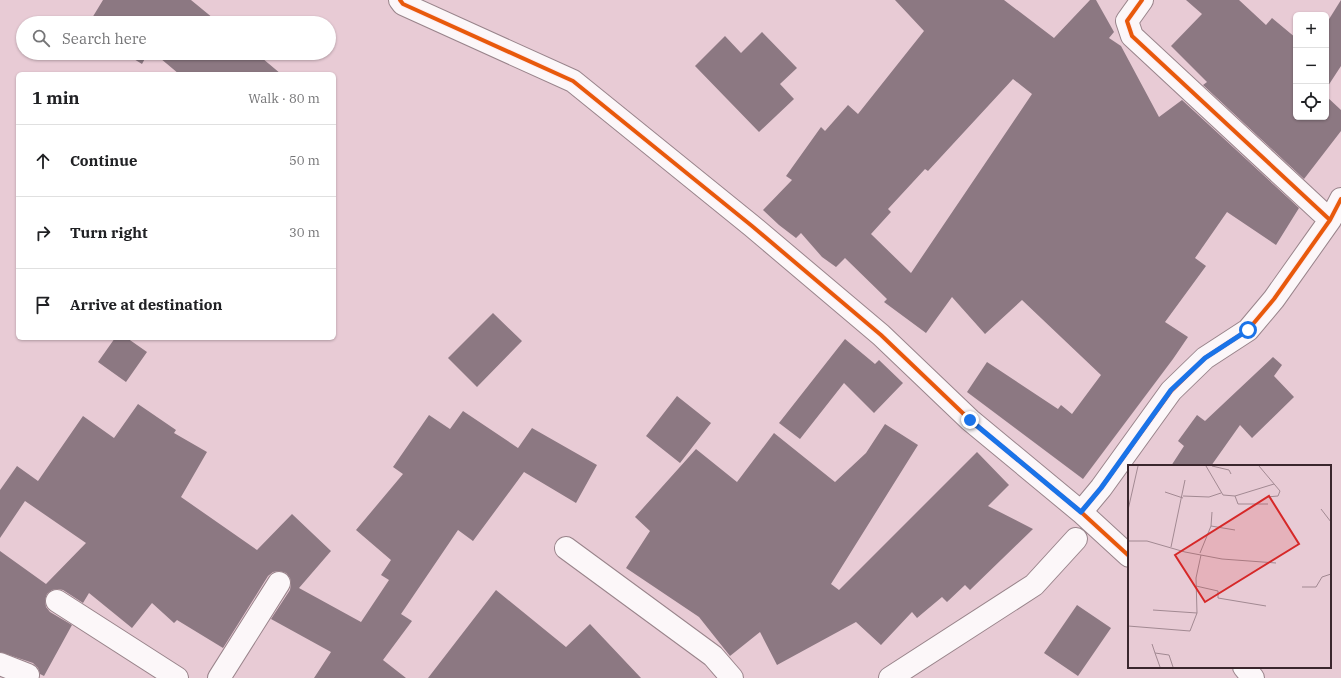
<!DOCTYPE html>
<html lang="en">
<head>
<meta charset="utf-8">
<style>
	:root { --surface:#fff; --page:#f2f2f2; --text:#202124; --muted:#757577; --line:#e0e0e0 }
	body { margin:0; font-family:"IBM Plex Serif",serif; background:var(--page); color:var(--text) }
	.controls { position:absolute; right:12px; top:12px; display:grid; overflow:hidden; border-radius:6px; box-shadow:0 1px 3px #0004 }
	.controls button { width:36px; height:36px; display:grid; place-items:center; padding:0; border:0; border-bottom:1px solid var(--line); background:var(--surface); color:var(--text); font:20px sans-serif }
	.stop { position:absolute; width:12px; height:12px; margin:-9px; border:3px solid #1a73e8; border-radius:50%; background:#fff }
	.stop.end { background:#1a73e8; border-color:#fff; box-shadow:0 1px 4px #0008 }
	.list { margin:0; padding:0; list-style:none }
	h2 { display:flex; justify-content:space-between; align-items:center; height:52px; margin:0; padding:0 16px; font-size:17px }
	h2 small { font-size:13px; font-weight:400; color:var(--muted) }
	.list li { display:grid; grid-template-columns:26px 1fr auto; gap:12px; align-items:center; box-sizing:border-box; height:72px; padding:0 16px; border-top:1px solid var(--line) }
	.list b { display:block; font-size:15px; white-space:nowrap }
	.list em { font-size:13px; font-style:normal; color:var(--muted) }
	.icon { flex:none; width:22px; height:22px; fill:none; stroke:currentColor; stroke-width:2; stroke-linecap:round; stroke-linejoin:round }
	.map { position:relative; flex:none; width:1341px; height:678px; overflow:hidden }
	.search { position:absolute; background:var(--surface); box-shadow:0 1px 3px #0004; left:16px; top:16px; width:320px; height:44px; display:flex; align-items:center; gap:10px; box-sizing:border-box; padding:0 14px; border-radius:22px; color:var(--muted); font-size:15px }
	.panel { position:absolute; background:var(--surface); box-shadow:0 1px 3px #0004; left:16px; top:72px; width:320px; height:268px; border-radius:6px }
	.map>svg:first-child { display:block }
	.building { fill:#8c7882; fill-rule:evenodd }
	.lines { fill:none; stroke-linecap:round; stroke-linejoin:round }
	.minor-casing { stroke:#99848b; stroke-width:24 }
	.minor { stroke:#fcf7f9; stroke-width:22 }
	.cycleway-casing { stroke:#fcebf1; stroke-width:6 }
	.cycleway { stroke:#e8590c; stroke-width:4 }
	.route { stroke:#1a73e8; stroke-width:5 }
	.inset-road { fill:none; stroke:#a28992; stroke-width:1 }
	.view { fill:#d62828; fill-opacity:0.15; stroke:#d62828; stroke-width:2 }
	.inset-edge { fill:none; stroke:#3a262d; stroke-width:2 }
</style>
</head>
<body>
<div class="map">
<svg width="1341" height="678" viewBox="0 0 1341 678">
	<rect width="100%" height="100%" fill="#e8cbd5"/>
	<path class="building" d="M103,0H191L219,23H89Z
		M895,0H1004L1054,38L1090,0H1096L1114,32L1109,38L1121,46L1159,117L1182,100L1299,208L1276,245L1227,212L1195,258L1206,266L1165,322L1188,337L1173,359L1083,479L967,392L987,362L1058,409L1061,405L1072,414L1101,375L1022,300L985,334L952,297L926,333L884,302L887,299L845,258L836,267L822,257L801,233L796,238L779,225L763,210L792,180L786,176L821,127L825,131L848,105L858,114L924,31ZM1013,79L1032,94L911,273L871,234L891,212L888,209L925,169L928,171Z
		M1186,0H1239L1266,25L1272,18L1296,38V117H1326V96L1341,110V131L1304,179L1203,85L1207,82L1171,46L1202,14Z
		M1341,0V66L1326,89V24Z
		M762,32L797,68L780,84L794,99L759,132L695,66L725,36L741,53Z
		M124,53H148L142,64Z
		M154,53H256L281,74H179Z
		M493,313L522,341L477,387L448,358Z
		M115,338H127L147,352L126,382L98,362Z
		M845,339L875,364L879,360L903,383L874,413L844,383L800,439L779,423Z
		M1273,357L1282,365L1274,376L1294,397L1252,438L1240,425L1211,466H1171L1184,446L1178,441L1197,415L1205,421Z
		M677,396L711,423L680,463L646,436Z
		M138,404L176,430L174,433L207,452L181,497L257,550L292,514L331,551L299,588L361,622L389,580L381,575L391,560L356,530L403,474L393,467L429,415L450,429L463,411L518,448L532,428L597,465L576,503L524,472L473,541L458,530L401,614L412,621L383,660L406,678H314L331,652L271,619L290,590L291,584L290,578L286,573L279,571L273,572L268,576L223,648L177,620L174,623L152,603L132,628L89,593L83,603L63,590L58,589L52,590L47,594L45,600L46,607L50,612L72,625L44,676L40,674L38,668L33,663L0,652V551L46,584L86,543L25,501L0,538V490L17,466L38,481L83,416L114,438Z
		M885,424L918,445L831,584L839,590L977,452L1009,485L988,506L1033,529L970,590L965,585L947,602L942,597L917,618L912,612L881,645L856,622L777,665L760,632L730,656L699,617L626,568L650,531L635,517L696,449L737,482L774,433L835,482L866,453Z
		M496,590L566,647L590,624L641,678H428Z
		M1077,605L1111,628L1078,676L1044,653Z"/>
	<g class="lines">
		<defs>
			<path id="minor" d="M400,0L403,4L573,81L752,226L881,335L970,420L1081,512L1129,556
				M1142,0L1127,21L1132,36L1330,220
				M1081,512L1101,488L1171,391L1205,358L1248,330L1274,299L1330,220L1341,199
				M566,548L713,656L732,678
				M57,601L177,678
				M0,664L28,675
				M1244,667L1253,678
				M219,678L279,583
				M890,678L1034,585L1076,539"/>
		</defs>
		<use href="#minor" class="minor-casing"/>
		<use href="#minor" class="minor"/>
		<defs>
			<path id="cycleway" d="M400,0L403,4L573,81L752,226L881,335L970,420L1081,512L1129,556
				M1142,0L1127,21L1132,36L1330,220
				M1081,512L1101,488L1171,391L1205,358L1248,330L1274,299L1330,220L1341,199"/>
		</defs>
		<use href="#cycleway" class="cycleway-casing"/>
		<use href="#cycleway" class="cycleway"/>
	</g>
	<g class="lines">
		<path class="route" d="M970,420L1081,512L1101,488L1171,390L1205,358L1248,330"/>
	</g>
	<g transform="translate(1128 465)">
		<rect width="203" height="203" fill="#e8cbd5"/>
		<path class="inset-road" d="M78,1L95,30L107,31L146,19M84,1L101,5L103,9M131,1L152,26L150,31L139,32M37,27L55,33M55,31L81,32L93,28M107,31L110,39H140M193,44L203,57M0,45L10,1M83,61L107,65M0,76H19L57,87L94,94L148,98M43,82L57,15M72,88L83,61L84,47M68,121L90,126V133L138,141M174,122H188L194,112L203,109M25,145L69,148M0,161L62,166L69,148L68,113L73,90M24,179L27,188L41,190L45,202M27,188L32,202"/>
		<path class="view" d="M141,31L171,79L77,137L47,90Z"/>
		<rect width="203" height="203" class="inset-edge"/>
	</g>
</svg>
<div class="controls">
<button>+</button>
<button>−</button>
<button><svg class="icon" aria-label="locate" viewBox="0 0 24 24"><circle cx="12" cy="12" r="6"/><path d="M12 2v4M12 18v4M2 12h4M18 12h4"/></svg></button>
</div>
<div class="stop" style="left:1248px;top:330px"></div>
<div class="stop end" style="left:970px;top:420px"></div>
<div class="search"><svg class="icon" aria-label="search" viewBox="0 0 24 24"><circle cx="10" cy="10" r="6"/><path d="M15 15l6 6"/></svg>Search here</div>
<section class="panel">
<h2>1 min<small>Walk · 80 m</small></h2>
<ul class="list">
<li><svg class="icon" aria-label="ahead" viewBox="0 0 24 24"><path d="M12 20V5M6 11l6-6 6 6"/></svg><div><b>Continue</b></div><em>50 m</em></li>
<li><svg class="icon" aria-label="right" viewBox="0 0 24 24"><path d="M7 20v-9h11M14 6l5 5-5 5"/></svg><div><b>Turn right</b></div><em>30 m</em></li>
<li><svg class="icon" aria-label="arrive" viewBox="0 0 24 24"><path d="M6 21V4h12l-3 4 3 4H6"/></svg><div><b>Arrive at destination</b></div></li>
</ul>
</section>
</div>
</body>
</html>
